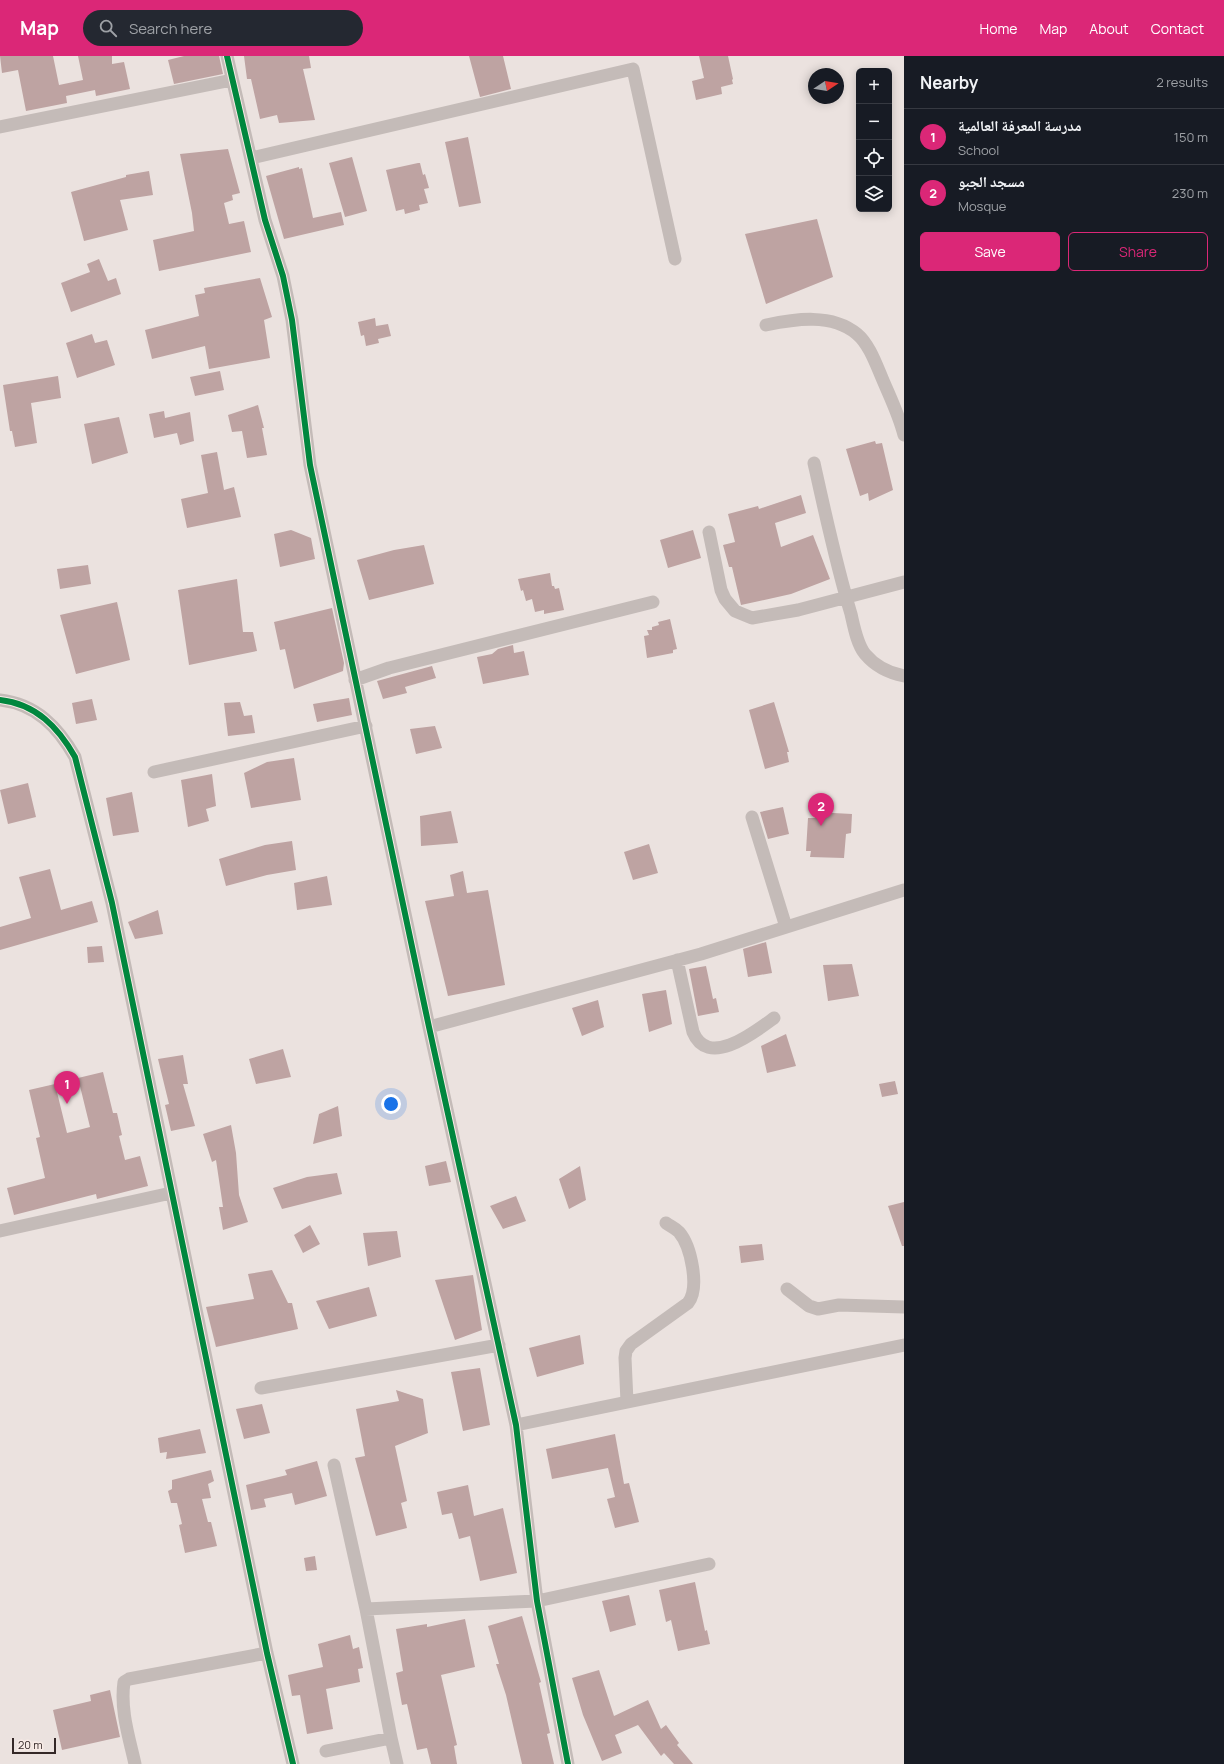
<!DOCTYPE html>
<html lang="en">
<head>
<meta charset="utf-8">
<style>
	:root { --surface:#171b24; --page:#242831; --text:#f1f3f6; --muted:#9ea1a6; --line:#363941; --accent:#db2777 }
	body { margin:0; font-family:Manrope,"Noto Naskh Arabic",sans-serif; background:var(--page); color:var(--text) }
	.controls { position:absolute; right:12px; top:12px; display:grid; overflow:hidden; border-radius:6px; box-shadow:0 2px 10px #0003 }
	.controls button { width:36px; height:36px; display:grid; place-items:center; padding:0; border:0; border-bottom:1px solid var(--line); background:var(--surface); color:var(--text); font:20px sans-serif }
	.compass { position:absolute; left:808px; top:12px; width:36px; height:36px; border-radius:50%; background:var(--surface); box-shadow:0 2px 10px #0003; rotate:78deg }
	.scale { position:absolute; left:12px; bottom:10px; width:44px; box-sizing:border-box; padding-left:4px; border:2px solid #342827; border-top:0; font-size:11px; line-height:14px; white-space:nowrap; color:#342827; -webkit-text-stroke:3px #f8ebe6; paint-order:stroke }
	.you { position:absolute; left:391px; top:1048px; width:14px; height:14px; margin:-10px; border:3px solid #fff; border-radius:50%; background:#1a73e8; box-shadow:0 0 0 6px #1a73e833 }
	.badge { display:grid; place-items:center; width:26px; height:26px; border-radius:50%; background:var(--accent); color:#fff; font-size:13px; font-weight:700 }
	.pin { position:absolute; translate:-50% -33px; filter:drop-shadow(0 1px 2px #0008) }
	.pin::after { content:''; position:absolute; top:21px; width:14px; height:12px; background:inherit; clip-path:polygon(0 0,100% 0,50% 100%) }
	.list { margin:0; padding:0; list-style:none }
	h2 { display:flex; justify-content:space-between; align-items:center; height:52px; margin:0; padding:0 16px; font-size:17px }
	h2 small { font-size:13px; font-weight:400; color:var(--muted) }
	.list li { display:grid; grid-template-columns:26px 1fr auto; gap:12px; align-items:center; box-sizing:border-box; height:56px; padding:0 16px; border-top:1px solid var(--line) }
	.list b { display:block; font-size:15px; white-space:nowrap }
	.list p { margin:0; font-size:13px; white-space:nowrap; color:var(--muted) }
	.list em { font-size:13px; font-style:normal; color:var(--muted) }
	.actions { display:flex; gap:8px; padding:12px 16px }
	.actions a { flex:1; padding:9px 0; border:1px solid var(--accent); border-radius:6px; text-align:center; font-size:14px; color:var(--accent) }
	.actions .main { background:var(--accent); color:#fff }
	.icon { flex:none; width:22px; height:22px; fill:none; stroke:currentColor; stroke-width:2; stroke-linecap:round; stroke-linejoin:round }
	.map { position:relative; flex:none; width:904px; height:1708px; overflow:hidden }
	header { display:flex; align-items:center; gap:24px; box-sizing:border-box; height:56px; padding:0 20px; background:var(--accent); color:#fff }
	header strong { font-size:19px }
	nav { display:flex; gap:22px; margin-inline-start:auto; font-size:14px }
	.search { width:280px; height:36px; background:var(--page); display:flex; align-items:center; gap:10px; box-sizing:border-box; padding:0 14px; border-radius:22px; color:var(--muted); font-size:15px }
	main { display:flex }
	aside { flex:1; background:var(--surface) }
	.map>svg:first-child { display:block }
	.building { fill:#bea3a2 }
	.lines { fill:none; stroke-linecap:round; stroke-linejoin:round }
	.minor { stroke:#c4bbb8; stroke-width:13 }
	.cycleway-casing { stroke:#f8ebe6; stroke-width:8 }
	.cycleway { stroke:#00873e; stroke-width:6 }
</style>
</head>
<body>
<header>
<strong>Map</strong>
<div class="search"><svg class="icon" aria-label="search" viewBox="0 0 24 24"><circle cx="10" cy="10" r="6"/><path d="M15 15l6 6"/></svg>Search here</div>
<nav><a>Home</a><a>Map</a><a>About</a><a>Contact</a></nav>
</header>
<main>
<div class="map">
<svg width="904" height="1708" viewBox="0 0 904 1708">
	<rect width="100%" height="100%" fill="#ebe2df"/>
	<path class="building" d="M0,0H53L59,29L83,24L78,0H112V8L124,6L130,33L96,40L95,34L66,40L67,47L26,55L18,14L2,17Z
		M184,0H219L223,18L174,28L168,4Z
		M244,0H309L311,12L303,13L315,64L279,67L277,59L260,63L251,23H247Z
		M469,0H503L511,33L480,41Z
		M699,0H728L733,23L732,24L733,28L721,31L722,38L696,44L692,25L704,22Z
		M468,81L481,147L459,151L445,86Z
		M228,93L240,137L232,139L233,144L224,147L229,168L244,165L251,196L159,215L153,184L194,175L192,157L180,98Z
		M352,101L367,155L345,161L329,107Z
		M418,107H420L423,119L425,118L429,132L424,133L428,147L419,149L420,154L405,158L404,153L396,155L386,114Z
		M299,111V113L302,112L313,162L341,156L344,169L284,183L266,120Z
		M149,115L153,139L120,144L128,174L84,185L71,136L126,121V119Z
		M817,163L833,221L766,248L745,178Z
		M99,203L108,225L116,222L121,238L71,256L61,227L90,216L87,208Z
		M260,222L272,261L264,264L270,302L209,313L205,290L152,303L145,274L199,260L195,239L205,237L204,232Z
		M375,262L376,270L388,268L391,280L378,283L379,287L366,290L364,279L361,280L358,266Z
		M92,278L95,287L107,284L115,309L77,322L66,287Z
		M220,315L224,334L195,340L190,321Z
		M58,320L61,342L31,347L37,387L15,391L12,375H10L3,329Z
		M258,349L264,372H262L267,399L247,402L242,375L232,376L228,359Z
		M164,355L165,362L190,356L194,385L180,389L177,377L154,382L149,358Z
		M119,361L128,397L92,408L84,368Z
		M875,385L876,388L882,387L893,434L869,445L868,437L860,440L846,393Z
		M217,396L224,434L234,431L241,461L187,472L181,443L208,437L201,399Z
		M801,439L806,457L775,467L781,491L813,479L830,523L791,538L741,549L732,511H729L723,489L735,486L728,458L758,450L759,453Z
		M291,474L311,482L315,503L280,511L274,478Z
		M693,474L701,502L668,512L660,484Z
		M424,489L434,528L369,544L357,504L394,494Z
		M88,509L91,528L60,533L57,513Z
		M550,517L552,530H554L555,533L559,532L564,554L544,558V554L535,556L532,543L526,545L523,534L521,535L518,523Z
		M237,523L243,576H253L257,595L189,609L178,534Z
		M117,546L130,604L76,618L60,559Z
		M332,552L344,607L343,615L294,633L285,593L280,594L274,566Z
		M670,563L677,593L673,594V597L647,602L644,580L649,579L647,574H652V571L659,569L658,566Z
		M513,589L514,597L524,595L529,619L483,628L477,601L492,598L498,593Z
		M432,610L436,622L405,631L407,637L383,643L377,625Z
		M349,642L352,659L317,666L313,648Z
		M92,643L97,664L76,668L72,647Z
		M240,646L244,660L252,659L255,677L228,680L224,647Z
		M774,646L789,696H787L789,706L765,713L749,654Z
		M435,670L442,692L416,698L410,673Z
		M294,702L301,744L251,752L244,717L267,706Z
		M212,718L216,750L206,753L209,765L188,771L181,724Z
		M28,727L36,761L8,768L0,734Z
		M132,736L139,776L113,780L106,742Z
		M783,751L789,778L768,783L760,756Z
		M451,755L458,787L421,790L420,760Z
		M815,756L852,758L851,777L846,778L844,802L810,801L811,795H806L808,762H815Z
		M292,785L296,814L267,819L226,830L219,803L265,789Z
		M649,788L658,817L633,824L624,796Z
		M50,813L61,854L92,845L98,866L0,894V871L31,862L19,821Z
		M463,815L467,837L488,834L505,929L448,940L425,845L454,840L450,819Z
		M327,820L332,849L297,854L294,827Z
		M158,854L163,878L135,883L128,866Z
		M766,886L772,917L748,921L743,893Z
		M102,890L104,906L88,907L87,891Z
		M852,908L859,940L828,945L823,909Z
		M706,910L713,943L716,942L719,956L698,960L689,913Z
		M666,934L672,968L649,976L642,938Z
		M598,944L604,971L582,980L572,952Z
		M786,978L796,1010L767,1017L761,990Z
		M283,993L291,1021L256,1028L249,1003Z
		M183,999L188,1028H183L195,1070L171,1075L165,1049L169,1048L158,1003Z
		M103,1016L113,1057H117L122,1079L119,1080L125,1104L140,1100L148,1130L97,1143L96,1138L14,1159L7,1132L45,1122L36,1082L40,1081L29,1034L55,1028L67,1077L90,1071L78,1022Z
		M895,1025L898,1038L882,1041L879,1028Z
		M338,1050L342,1080L313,1088L319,1058Z
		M231,1069L236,1097L239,1139L248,1166L223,1174L219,1151H223L216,1104L212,1106L203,1078Z
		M446,1105L451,1126L429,1130L425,1110Z
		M580,1110L586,1144L569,1153L559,1123Z
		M337,1117L342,1138L282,1153L273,1132L307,1121Z
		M516,1140L526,1165L503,1173L490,1150Z
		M904,1146V1190H902L888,1150Z
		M310,1169L320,1188L303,1197L294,1179Z
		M397,1175L401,1201L368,1210L363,1177Z
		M762,1188L764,1204L741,1207L739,1190Z
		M272,1214L288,1247H292L298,1273L216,1291L206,1251L254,1243L248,1218Z
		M473,1219L482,1274L455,1284L435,1224Z
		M369,1231L377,1260L329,1273L316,1245Z
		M580,1279L584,1308L537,1321L529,1292Z
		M480,1312L490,1369L463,1375L451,1316Z
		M396,1334L423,1343L428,1377L395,1390L407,1445L401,1447L407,1472L376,1480L355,1402L365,1400L356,1353L399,1345Z
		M262,1348L270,1377L244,1383L236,1353Z
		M200,1373L206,1397L166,1403L167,1396L160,1397L158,1382Z
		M615,1378L624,1428L629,1427L639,1466L615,1472L607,1443L615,1441L608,1412L552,1423L546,1393Z
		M317,1405L327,1440L295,1449L292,1437L264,1443L266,1451L251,1454L246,1429L287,1419L285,1414Z
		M211,1414L214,1425L208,1428L211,1442L202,1443L208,1466H211L217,1490L185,1497L179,1469L182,1468L177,1447H171L168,1435L172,1433V1424Z
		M468,1429L474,1460L503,1452L517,1517L480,1525L470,1480L459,1483L452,1457L442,1459L437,1436Z
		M315,1500L317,1514L306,1515L304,1502Z
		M695,1526L705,1575L707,1574L710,1588L678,1595L671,1564L666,1566L659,1534Z
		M629,1539L636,1569L610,1576L602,1545Z
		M522,1560L541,1626L539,1627L550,1677L547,1678L554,1708H522L506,1639L496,1608H499L488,1570Z
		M465,1563L475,1611L441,1619L457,1689L454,1690L457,1708H431L427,1692L417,1694L407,1648L402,1649L396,1617L403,1615L396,1573L427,1568V1571Z
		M350,1579L353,1593L359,1591L363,1612L358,1613L360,1626L326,1633L333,1673L307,1678L300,1639L292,1640L288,1619L323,1611L318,1588Z
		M599,1614L614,1660L648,1644L661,1673L666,1669L679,1687L677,1689L693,1708H674L664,1697L661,1700L638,1669L615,1679L622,1697L602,1705L583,1659L572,1622Z
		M110,1634L120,1681L62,1694L53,1654L91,1645L90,1639Z"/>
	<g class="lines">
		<path class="minor" d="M227,0L265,164L283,220L292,264L310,409L429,971L516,1369L537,1545L568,1708
			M0,71L232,24
			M251,102L633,13L675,203
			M766,269C795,263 832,257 857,278C869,288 876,308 882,322C890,341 899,359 904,379
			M814,407C825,457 836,508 851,558C854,571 857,588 865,598C875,610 889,617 904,620
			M709,476L721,534L725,543L735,555L752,562L798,554L904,526
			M355,624L389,612L653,546
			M0,644C36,648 58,671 75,701L112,847L267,1597L293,1708
			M154,716L366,670
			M752,761L786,871
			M677,904L693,976C708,1013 755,976 774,962
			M429,971L701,898L904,834
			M0,1175L171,1137
			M787,1233L809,1250L818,1253L839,1249L904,1251
			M261,1332L499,1289
			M627,1346L625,1302L626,1295L631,1288L688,1247C700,1232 691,1190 679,1176C675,1172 670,1170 666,1167
			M516,1369L904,1289
			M366,1553L537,1545L709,1508
			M391,1682L397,1708
			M326,1695L391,1682L366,1553L334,1409
			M135,1708C129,1681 120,1654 124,1626L129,1623L267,1597"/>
		<defs>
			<path id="cycleway" d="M227,0L265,164L283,220L292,264L310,409L429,971L516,1369L537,1545L568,1708
				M0,644C36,648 58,671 75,701L112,847L267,1597L293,1708"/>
		</defs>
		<use href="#cycleway" class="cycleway-casing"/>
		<use href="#cycleway" class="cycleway"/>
	</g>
</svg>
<div class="controls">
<button>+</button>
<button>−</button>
<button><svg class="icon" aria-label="locate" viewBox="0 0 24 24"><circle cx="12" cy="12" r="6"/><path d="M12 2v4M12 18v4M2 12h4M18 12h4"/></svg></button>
<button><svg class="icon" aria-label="layers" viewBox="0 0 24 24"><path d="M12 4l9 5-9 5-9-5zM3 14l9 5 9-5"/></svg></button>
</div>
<svg class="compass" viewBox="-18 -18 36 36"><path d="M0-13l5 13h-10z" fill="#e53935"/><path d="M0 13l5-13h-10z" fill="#9ea1a6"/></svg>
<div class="scale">20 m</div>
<div class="you"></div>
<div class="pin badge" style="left:67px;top:1048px">1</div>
<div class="pin badge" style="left:821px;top:770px">2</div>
</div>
<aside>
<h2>Nearby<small>2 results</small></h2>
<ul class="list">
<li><span class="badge">1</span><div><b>مدرسة المعرفة العالمية</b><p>School</p></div><em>150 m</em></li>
<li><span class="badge">2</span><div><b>مسجد الجبو</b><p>Mosque</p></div><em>230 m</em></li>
</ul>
<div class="actions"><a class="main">Save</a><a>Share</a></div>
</aside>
</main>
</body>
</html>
